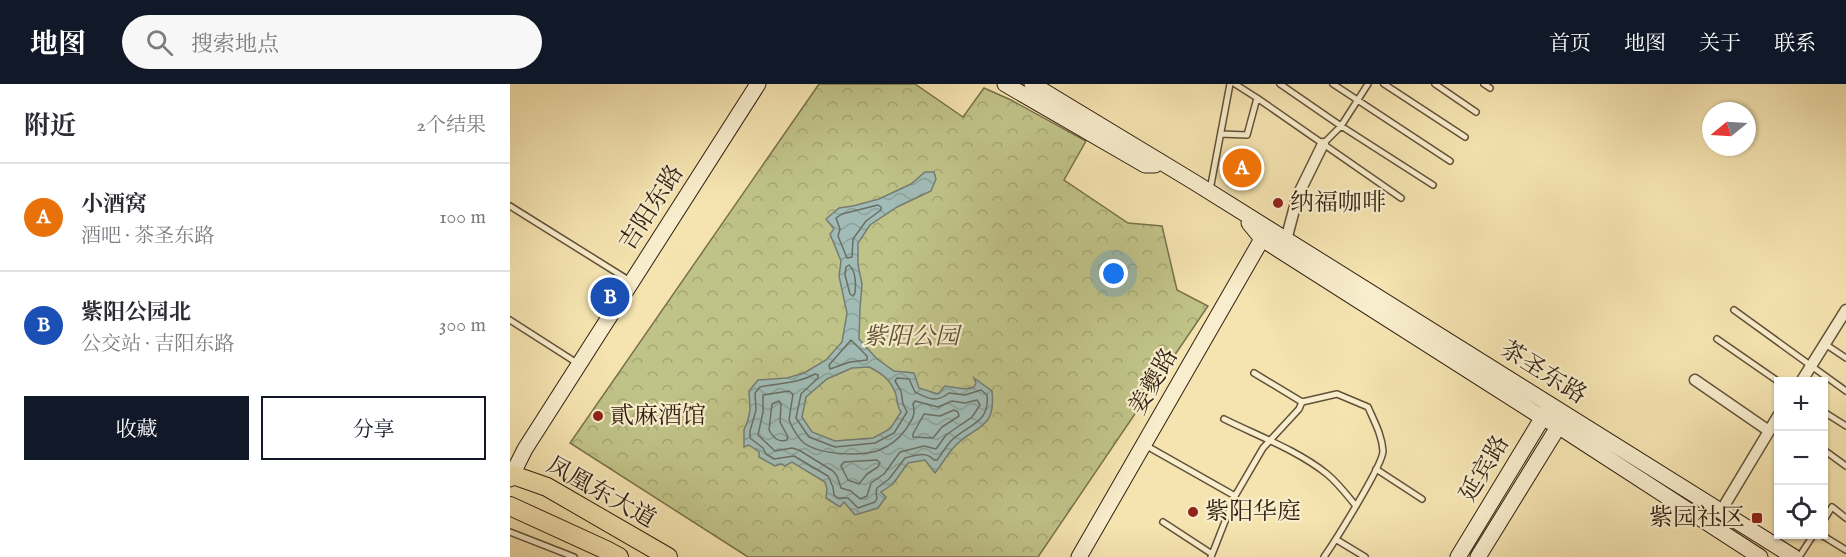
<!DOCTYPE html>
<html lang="zh">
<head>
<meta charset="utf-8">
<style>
	:root { --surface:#fff; --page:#f7f7f7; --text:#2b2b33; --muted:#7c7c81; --line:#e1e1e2; --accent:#111827 }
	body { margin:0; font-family:"IM FELL English","Noto Serif SC",serif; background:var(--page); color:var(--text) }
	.controls { position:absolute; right:18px; bottom:18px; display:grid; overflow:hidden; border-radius:0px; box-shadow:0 2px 4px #0004 }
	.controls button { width:54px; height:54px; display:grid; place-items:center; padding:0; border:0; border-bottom:2px solid var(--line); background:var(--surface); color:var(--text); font:30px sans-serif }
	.compass { position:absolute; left:1192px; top:18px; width:54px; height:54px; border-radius:50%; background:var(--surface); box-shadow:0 2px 4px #0004; rotate:252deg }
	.you { position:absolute; left:604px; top:190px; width:21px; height:21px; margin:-15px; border:4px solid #fff; border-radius:50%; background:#1a73e8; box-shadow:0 0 0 9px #1a73e833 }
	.badge { display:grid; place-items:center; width:39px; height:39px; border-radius:50%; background:var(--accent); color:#fff; font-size:20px; font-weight:700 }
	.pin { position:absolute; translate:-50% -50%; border:3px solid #fff; box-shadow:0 2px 6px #0006 }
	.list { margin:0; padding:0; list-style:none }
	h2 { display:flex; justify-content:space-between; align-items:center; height:78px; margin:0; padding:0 24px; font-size:26px }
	h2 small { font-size:20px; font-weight:400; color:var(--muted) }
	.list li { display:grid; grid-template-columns:39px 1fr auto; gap:18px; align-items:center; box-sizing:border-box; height:108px; padding:0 24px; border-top:2px solid var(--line) }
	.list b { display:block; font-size:22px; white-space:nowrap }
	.list p { margin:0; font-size:20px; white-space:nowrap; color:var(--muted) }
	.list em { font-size:20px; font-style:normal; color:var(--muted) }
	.actions { display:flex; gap:12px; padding:18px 24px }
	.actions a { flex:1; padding:14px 0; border:2px solid var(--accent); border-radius:0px; text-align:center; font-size:21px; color:var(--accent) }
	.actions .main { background:var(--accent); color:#fff }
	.icon { flex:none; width:33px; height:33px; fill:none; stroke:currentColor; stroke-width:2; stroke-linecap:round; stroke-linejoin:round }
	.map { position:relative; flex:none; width:1336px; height:473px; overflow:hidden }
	header { display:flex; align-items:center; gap:36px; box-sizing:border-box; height:84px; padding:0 30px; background:var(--accent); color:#fff }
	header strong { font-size:28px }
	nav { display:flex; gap:33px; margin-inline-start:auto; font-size:21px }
	.search { width:420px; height:54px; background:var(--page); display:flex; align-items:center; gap:15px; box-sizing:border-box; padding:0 21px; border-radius:33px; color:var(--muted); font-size:22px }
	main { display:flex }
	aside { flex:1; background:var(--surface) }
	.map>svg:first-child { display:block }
	.park { fill:url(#park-crowns); stroke:#79714c; stroke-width:1.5 }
	.water { fill:url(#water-waves); stroke:#757d74; stroke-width:1.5; fill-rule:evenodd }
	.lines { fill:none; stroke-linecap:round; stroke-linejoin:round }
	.shore { stroke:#6a6e64; stroke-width:1.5 }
	.lane-casing { stroke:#635039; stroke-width:8 }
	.street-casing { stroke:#635039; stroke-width:13 }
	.secondary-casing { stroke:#321f11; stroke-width:17 }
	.primary-casing { stroke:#321f11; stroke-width:20 }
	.lane { stroke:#f8edcc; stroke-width:5 }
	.street { stroke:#f8edcc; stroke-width:10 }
	.secondary { stroke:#f8edcc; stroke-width:15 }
	.primary { stroke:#f5e4b0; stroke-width:18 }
	.poi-dot { fill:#8f2418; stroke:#f8edcc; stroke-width:2 }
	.labels { text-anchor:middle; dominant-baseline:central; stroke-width:4.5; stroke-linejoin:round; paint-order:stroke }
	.poi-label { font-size:24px; fill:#321f11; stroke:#f8edcc; text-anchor:start }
	.street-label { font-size:24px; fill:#321f11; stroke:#f8edcc }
	.park-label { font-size:24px; font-style:italic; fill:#5d5035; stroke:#f8edcc }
</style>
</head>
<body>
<header>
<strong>地图</strong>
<div class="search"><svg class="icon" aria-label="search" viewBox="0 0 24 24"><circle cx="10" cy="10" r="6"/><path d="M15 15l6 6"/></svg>搜索地点</div>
<nav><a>首页</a><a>地图</a><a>关于</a><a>联系</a></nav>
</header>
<main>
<aside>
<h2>附近<small>2个结果</small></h2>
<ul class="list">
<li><span class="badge" style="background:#e8710a">A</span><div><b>小酒窝</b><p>酒吧 · 茶圣东路</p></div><em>100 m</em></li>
<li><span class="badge" style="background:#1a4fb4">B</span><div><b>紫阳公园北</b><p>公交站 · 吉阳东路</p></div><em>300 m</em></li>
</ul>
<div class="actions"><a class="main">收藏</a><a>分享</a></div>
</aside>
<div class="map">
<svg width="1336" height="473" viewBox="0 0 1336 473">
	<defs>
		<pattern id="park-crowns" width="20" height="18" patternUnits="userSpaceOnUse" patternTransform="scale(1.5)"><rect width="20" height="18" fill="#c0c388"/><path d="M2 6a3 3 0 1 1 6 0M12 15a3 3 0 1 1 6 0" fill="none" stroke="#a5a774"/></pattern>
		<pattern id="water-waves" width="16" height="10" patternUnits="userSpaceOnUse" patternTransform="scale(1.5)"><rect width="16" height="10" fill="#a1bcb6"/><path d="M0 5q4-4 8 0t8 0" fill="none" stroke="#8ba19b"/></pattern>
	</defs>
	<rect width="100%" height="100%" fill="#f5e4b0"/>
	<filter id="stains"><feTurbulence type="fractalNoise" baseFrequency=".00333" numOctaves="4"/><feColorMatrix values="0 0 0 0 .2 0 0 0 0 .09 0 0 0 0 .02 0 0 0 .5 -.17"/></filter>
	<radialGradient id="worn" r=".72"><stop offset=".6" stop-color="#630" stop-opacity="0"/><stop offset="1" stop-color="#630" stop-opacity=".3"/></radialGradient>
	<path class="park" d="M309,0H405L453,33L474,4L501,16L576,57L554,96L618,139L652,142L667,206L698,222L528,473H238L60,359Z"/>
	<path class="water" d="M415,88H424L426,95L421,107L387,123L360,141L348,159V181L352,200L350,225L349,255L366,274L384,287L404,289L409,304L428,310L435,302L455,305L464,303L466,299L464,294L482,307C486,346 467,340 445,362C438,369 432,380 425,389L415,376L398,379L383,400L371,408L376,413L368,424L345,431L334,418L330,423L316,414L317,405L315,398L282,378L275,382L271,380L265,382L249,373V368L239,361L234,363V346L238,336L240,326L239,307L248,296L277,294L294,289L316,276L332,258L337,229L329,192L331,177L320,150L324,145L316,135L329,124L343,122L369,115L401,100ZM359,283C371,289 380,295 385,308C388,315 386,321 391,328L380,345L363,354L325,357L302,348L292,333L296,313L317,295L342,284Z"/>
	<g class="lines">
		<path class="shore" d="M368,121L371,123V126L356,137L343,155L342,173L337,174L328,152L330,145L326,134L332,130Z
			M339,181C346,187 346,200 345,209L343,212L340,210L335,191L336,183Z
			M341,256L357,272V276L340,278L320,285L319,281Z
			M305,290L308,291V294L291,310L286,334L299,353L325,363L365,359L384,349L397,328L393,320L391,307L385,297L387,294L399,295L405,308C419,315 426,319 439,309L455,311L471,306L477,311C480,340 458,340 441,357C436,362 432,370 427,376H424C416,367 406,371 395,374L379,395L367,404L366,409L367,414L365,418L348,424L338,414H328L324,411L323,403L318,392L284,372L264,375L256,370L253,364L240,354V347L246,326L245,309L250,303C269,299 287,300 305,290Z
			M279,307L283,310L279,336C282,343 288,354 294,359C310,371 348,372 367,367C378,363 389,355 396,345C402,336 406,331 403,320L405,317L428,323L442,317L455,319L467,316L470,321L462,333L436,351L426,365L414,362L390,368L374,390L361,399L357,412L350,415L341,407L331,404L327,392L323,387L289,366L282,364L265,367L248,351L253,328V311Z
			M269,317L271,320L270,338L278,353L277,356C268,359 263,353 259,346L262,320Z
			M444,326L448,328L449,332L432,343L423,354L403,353V350L414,330L430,332Z
			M367,376L370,379L368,383L357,390L349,400L338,396L331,382L334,378Z"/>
		<defs>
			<path id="lane" d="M770,0L831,42L923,101
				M823,0L940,77
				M874,0L955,53
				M925,0L966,28
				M974,0L980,4
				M747,14L891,114
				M711,50L737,51L747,14L725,0
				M813,60L831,42L858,0
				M700,106L720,0
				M0,122L120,197
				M1224,226L1336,307
				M0,236L67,279
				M1207,255L1269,298
				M1315,260L1336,274
				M792,318L827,310L858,323C864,337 872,351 873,367C873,381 825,457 814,473
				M1314,328L1336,342
				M714,335C748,352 787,366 817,390C828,399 837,411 846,422
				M635,361L725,412
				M1314,366L1336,382
				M866,385L912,415
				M1314,436L1322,423L1336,434
				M653,438L702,470
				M0,448L64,473
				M1310,450L1336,466
				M827,456L855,473
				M701,473L725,412L753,364L789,325L792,318L744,289
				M1289,473L1304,450"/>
			<path id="street" d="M776,156L788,111L813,60
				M1185,296L1259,347
				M1291,298L1336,226
				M1211,427L1268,332"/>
			<path id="secondary" d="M495,0L635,81H645
				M522,0L684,98L1284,473
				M739,139L752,155L1033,334L1048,342L1250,473
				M0,395L15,365L248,0
				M569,473L756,148
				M948,473L1036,328
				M968,473L1053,335"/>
			<path id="primary" d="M0,390L37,403L158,473
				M0,422L96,466L109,473"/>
		</defs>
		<use href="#lane" class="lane-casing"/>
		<use href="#street" class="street-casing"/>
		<use href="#secondary" class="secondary-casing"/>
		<use href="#primary" class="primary-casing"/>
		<use href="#lane" class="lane"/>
		<use href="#street" class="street"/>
		<use href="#secondary" class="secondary"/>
		<use href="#primary" class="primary"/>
	</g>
	<g class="poi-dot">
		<circle cx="768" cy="119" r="6"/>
		<circle cx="88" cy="332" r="6"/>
		<circle cx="683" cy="428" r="6"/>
		<rect x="1241" y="428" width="12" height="12" rx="3"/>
	</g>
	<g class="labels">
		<g class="poi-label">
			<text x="780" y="119">纳福咖啡</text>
			<text x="100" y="332">貳麻酒馆</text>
			<text x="695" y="428">紫阳华庭</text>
			<text x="1235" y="434" text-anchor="end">紫园社区</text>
		</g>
		<g class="street-label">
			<text transform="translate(142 124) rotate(-57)">吉阳东路</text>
			<text transform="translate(1033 289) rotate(32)">茶圣东路</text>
			<text transform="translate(644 298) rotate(-60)">姜夔路</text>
			<text transform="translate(975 385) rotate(-59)">延宾路</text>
			<text transform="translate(91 409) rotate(29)">凤凰东大道</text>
		</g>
		<g class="park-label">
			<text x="401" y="253">紫阳公园</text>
		</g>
	</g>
	<rect width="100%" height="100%" filter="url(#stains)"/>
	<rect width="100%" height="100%" fill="url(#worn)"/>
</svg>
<div class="controls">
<button>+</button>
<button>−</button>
<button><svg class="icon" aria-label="locate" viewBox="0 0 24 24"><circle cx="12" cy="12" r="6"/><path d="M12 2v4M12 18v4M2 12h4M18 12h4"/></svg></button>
</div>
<svg class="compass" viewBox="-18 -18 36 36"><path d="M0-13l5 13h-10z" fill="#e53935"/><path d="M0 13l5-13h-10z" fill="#7c7c81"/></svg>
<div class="you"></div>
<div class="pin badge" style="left:732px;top:84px;background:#e8710a">A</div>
<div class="pin badge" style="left:100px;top:213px;background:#1a4fb4">B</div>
</div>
</main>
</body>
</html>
